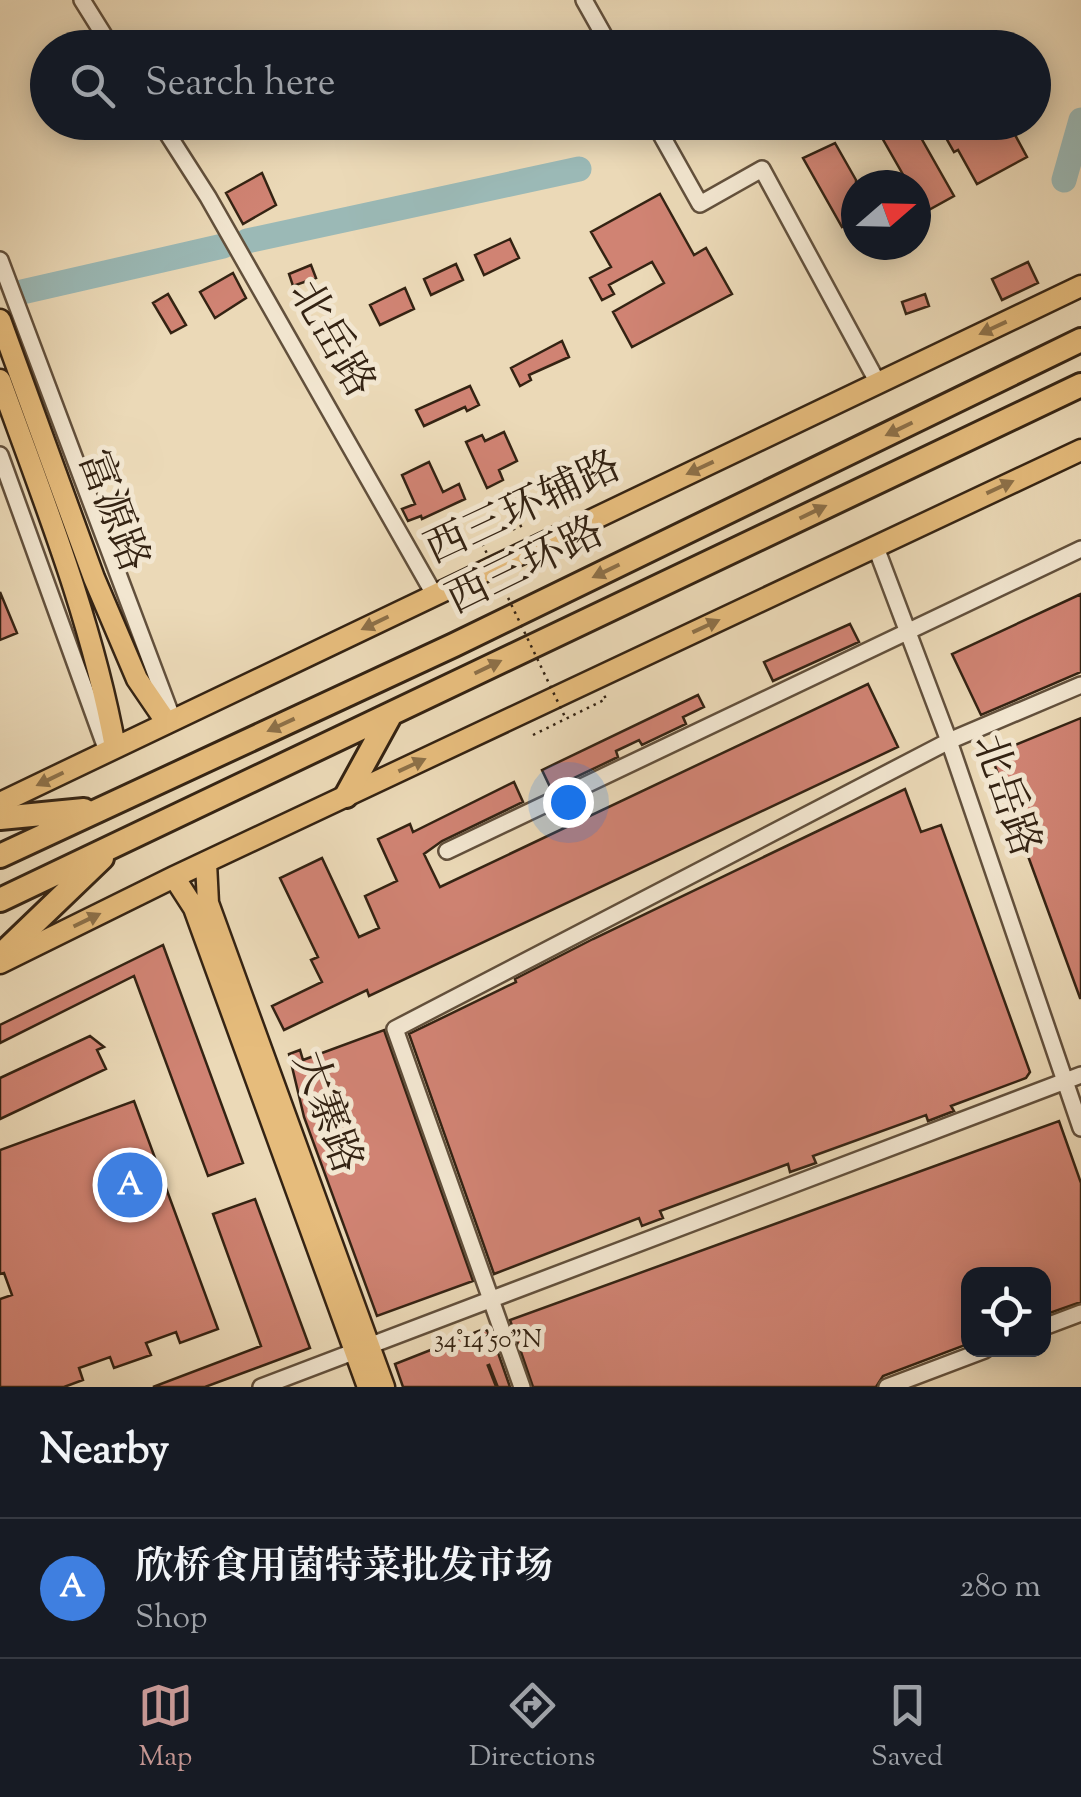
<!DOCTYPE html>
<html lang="en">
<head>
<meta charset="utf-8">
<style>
	:root { --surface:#171b24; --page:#242831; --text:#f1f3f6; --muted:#9ea1a6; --line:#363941; --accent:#c59692 }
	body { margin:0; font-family:"Sorts Mill Goudy","Noto Serif SC",serif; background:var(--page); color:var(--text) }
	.controls { position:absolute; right:30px; bottom:30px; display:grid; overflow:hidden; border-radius:20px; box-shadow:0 5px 25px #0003 }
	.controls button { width:90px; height:90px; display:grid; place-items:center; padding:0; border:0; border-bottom:2px solid var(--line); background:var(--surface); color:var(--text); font:50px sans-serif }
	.compass { position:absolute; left:841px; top:170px; width:90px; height:90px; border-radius:50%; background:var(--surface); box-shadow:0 5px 25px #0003; rotate:70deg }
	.you { position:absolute; left:568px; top:802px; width:35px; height:35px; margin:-25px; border:8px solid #fff; border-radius:50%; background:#1a73e8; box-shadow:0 0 0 15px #1a73e833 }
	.badge { display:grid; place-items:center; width:65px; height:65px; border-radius:50%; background:var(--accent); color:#fff; font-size:32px; font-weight:700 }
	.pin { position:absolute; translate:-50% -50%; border:5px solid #fff; box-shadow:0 2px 10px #0006 }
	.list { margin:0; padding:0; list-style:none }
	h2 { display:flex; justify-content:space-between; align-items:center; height:130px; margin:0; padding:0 40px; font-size:42px }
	h2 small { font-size:32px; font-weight:400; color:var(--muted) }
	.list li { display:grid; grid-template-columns:65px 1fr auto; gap:30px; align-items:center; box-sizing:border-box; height:140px; padding:0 40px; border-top:2px solid var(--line) }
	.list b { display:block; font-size:38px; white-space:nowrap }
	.list p { margin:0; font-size:32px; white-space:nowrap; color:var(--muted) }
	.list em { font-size:32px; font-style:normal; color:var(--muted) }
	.icon { flex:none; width:55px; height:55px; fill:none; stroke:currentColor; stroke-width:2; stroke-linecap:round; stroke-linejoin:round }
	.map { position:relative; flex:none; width:1081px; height:1387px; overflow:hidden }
	.search { position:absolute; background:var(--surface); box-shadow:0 5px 25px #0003; left:30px; right:30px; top:30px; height:110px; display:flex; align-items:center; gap:25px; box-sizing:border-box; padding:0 35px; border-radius:55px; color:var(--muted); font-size:38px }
	.sheet { height:270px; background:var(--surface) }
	nav { display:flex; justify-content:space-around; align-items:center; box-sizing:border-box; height:140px; border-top:2px solid var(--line); background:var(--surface); font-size:28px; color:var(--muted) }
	nav a { display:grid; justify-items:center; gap:5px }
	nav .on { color:var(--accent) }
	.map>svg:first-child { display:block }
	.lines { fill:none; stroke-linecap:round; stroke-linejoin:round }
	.river { stroke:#9bb9b6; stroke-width:25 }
	.building { fill:#d08373; stroke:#342313; stroke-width:2.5 }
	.minor-casing { stroke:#62503c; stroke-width:20 }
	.major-casing { stroke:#342313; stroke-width:25 }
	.highway-casing { stroke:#342313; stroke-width:28 }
	.path { stroke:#342313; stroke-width:2.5; stroke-dasharray:2.5 5; stroke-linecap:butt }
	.minor { stroke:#f2e6d0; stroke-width:15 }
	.major { stroke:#e6bc7c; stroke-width:20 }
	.highway { stroke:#e6bc7c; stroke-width:22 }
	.path-bridge { stroke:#342313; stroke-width:2.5; stroke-dasharray:2.5 5; stroke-linecap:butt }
	.oneway { fill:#8d7048 }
	.ticks { fill:none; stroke:#342313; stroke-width:4 }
	.labels { text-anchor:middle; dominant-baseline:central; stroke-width:10; stroke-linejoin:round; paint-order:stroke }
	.street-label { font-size:42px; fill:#342313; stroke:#f2e6d0 }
	.ticks-label { font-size:25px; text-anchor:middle; fill:#342313; stroke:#f2e6d0; stroke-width:10; stroke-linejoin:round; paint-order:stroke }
</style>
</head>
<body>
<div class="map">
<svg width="1081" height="1387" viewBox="0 0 1081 1387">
	<rect width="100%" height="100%" fill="#ebd9b7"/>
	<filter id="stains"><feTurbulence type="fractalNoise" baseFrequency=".002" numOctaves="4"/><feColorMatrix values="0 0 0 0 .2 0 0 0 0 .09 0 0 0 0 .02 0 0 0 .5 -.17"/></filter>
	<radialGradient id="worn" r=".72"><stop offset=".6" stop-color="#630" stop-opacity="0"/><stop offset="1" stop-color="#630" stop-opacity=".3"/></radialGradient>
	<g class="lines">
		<path class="river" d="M1064,180L1081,120
			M247,241L579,169
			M22,292L223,246"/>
	</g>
	<path class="building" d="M873,122H912L954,196L925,212L916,197V185H909Z
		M937,122H1008L1027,157L977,184L958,150L954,152Z
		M835,143L856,180V219L842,227L803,158Z
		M262,173L276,205L243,224L226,193Z
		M660,194L694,255L706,248L732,294L632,347L613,312L664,283L652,262L609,285L614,294L602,300L590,278L611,267L591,232Z
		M510,239L519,258L484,275L475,255Z
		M1028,262L1038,283L1002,300L992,279Z
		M456,264L463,280L431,295L424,279Z
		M311,265L316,278L293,286L289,274Z
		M233,273L246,298L215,318L200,292Z
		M405,288L414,309L380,325L370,305Z
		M168,294L186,325L171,333L153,303Z
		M925,294L929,306L906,314L902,302Z
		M562,341L569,357L529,375L531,380L520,386L511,368Z
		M470,386L479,405L467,411L465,407L424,426L416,410Z
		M504,432L517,461L499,470L503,480L487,488L466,442L482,435L485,441Z
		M429,462L443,492L459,484L465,499L422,519L421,516L408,521L402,509L415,504L402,475Z
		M0,592L17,633L0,640Z
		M1081,594V672L981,715L952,654Z
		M850,624L859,642L773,681L764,662Z
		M868,684L898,747L369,996L367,990L284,1030L272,1006L322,982L311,960L318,957L280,878L322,858L359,937L379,928L365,896L397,881L378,839L410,824L413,832L514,782L523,802L442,841L424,854L440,887Z
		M698,695L704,707L683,717L686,724L642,745L639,740L616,751L618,757L551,789L542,770Z
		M1081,718V998H1080L991,755Z
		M905,789L921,832L941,825L1030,1072L1026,1078L951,1106L954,1111L928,1121L926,1115L813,1156L816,1163L790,1172L788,1164L660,1211L663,1218L642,1226L639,1218L494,1274L409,1034L516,982L515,979L593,939Z
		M163,945L243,1163L208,1176L134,976L0,1043V1025Z
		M384,1030L473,1281L377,1316L304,1117L289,1054L300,1050L303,1060Z
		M90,1036L104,1047L97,1050L106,1069L0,1119V1078Z
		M134,1101L218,1329L180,1343L176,1332L146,1343L151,1355L114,1368L110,1357L79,1368L83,1380L64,1387H0V1299L12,1295L4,1273L0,1274V1150Z
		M1059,1121L1081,1183V1302L1044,1315V1274H968V1344L883,1376L876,1387H533L510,1320Z
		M255,1199L310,1348L205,1387H153L261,1346L213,1214Z
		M489,1327L510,1387H403L395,1364Z"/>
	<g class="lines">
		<defs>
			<path id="minor" d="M82,0L112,48
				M584,0L611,48
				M160,122L208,197L434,594
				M654,122L700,204L762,169L878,383
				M0,260L173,720
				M0,455L107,751
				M875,545L949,741L1081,1128
				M447,851L1081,549
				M1044,1327L1081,1313
				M261,1387L1081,1075
				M522,1387L395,1029L949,741L1081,685
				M887,1387L985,1350"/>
			<path id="major" d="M0,320L94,578L137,679L167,723
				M0,380C44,501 92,621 115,747
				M0,803L1081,286
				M206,863L208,903L384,1387
				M174,877L194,908L368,1387
				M0,963L174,877L1081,450"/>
			<path id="highway" d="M346,796L391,714
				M0,818L84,810
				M0,856L454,645L1081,340
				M0,900L1081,385
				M0,956L102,858"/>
		</defs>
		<use href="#minor" class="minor-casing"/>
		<use href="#major" class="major-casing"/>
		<use href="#highway" class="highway-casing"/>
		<path class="path" d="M433,559L520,518L523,525L486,542
			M533,735L606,699L603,693"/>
		<use href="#minor" class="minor"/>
		<use href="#major" class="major"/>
		<use href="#highway" class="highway"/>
		<path class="path-bridge" d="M479,537L566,719"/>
	</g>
	<defs><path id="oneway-solid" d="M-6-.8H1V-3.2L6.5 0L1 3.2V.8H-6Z" transform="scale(2.5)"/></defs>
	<g class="oneway">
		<use href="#oneway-solid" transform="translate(993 328) rotate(155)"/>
		<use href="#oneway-solid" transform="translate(899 429) rotate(154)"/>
		<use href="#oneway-solid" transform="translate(700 468) rotate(155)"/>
		<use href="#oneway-solid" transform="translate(1000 487) rotate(-25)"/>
		<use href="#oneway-solid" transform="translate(813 512) rotate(-26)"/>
		<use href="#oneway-solid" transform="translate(606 571) rotate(154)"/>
		<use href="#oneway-solid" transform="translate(375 623) rotate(154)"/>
		<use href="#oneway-solid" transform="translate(706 626) rotate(-25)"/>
		<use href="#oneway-solid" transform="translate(488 667) rotate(-26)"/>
		<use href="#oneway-solid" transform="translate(281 725) rotate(155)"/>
		<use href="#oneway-solid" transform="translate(412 765) rotate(-25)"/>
		<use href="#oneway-solid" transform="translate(50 779) rotate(154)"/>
		<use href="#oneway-solid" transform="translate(87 920) rotate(-26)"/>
	</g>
	<path class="ticks" d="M488,1364L497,1387"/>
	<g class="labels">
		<g class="street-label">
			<text transform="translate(330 340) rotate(60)">北岳路</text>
			<text transform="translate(524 510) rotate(-25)">西三环辅路</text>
			<text transform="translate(111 512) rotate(69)">富源路</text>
			<text transform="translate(526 568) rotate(-26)">西三环路</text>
			<text transform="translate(1004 796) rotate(71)">北岳路</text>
			<text transform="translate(325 1113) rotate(70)">大寨路</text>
		</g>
	</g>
	<g class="ticks-label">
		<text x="488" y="1347">34°14'50"N</text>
	</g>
	<rect width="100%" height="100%" filter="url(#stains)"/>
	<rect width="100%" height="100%" fill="url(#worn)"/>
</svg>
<div class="controls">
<button><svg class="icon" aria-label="locate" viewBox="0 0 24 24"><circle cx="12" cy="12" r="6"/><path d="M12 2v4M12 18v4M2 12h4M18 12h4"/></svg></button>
</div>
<svg class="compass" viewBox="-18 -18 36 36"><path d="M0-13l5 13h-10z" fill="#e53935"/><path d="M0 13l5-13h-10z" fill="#9ea1a6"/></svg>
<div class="you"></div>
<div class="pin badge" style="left:130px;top:1185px;background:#3f7fe0">A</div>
<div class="search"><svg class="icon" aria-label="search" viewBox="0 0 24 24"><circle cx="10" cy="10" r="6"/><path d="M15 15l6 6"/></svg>Search here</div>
</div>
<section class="sheet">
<h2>Nearby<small></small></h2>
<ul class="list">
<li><span class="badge" style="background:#3f7fe0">A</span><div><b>欣桥食用菌特菜批发市场</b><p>Shop</p></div><em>280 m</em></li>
</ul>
</section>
<nav>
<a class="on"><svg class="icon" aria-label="map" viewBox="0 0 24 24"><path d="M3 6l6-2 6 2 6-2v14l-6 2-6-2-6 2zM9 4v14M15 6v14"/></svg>Map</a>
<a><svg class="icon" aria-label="directions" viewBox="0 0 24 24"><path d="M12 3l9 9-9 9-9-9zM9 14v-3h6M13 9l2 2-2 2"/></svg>Directions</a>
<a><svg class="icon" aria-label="saved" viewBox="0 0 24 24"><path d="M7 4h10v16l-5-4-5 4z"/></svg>Saved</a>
</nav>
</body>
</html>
